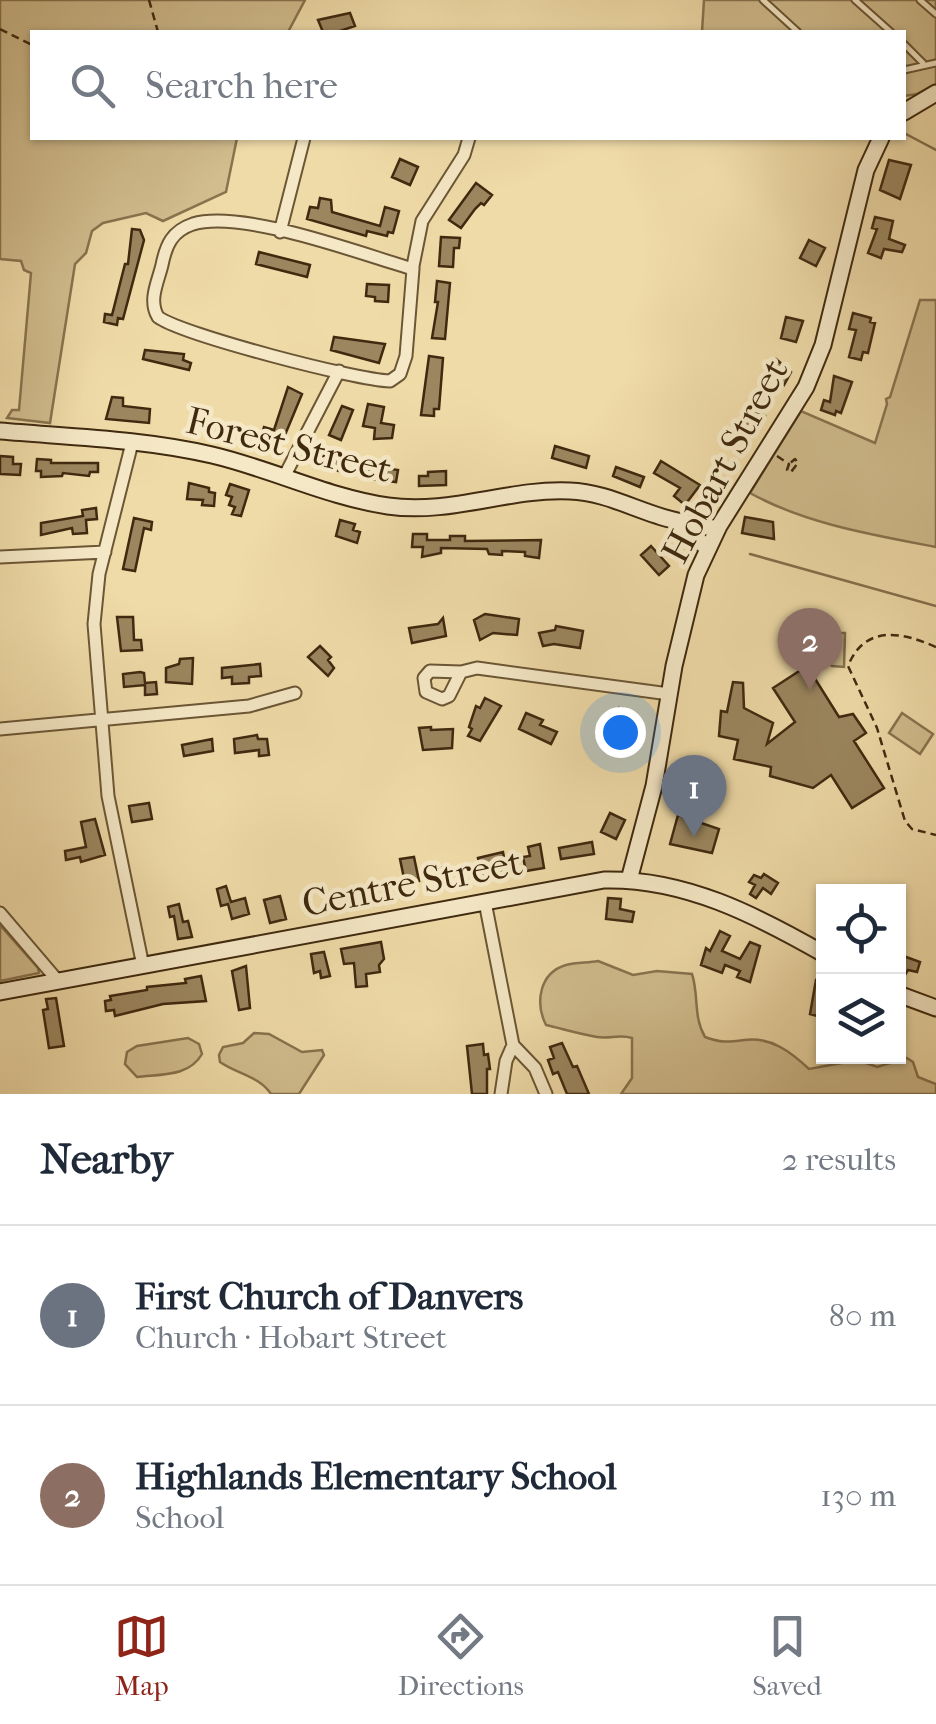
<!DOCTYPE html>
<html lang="en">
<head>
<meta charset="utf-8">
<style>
	:root { --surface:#fff; --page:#f6f6f7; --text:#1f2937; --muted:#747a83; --line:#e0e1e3; --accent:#8f2418 }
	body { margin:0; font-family:"IM FELL French Canon",serif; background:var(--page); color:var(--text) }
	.controls { position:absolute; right:30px; bottom:30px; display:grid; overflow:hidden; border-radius:0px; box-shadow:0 2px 8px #0004 }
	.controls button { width:90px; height:90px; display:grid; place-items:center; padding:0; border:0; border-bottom:2px solid var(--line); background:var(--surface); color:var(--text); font:50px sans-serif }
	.you { position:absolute; left:620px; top:732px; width:35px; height:35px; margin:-25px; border:8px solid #fff; border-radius:50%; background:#1a73e8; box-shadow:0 0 0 15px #1a73e833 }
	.badge { display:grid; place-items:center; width:65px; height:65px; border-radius:50%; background:var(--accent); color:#fff; font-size:32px; font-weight:700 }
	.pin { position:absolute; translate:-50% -82px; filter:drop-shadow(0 2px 5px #0008) }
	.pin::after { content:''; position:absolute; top:52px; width:35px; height:30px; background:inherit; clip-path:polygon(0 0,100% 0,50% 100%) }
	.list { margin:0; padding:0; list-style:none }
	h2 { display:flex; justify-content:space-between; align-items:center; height:130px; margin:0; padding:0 40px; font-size:42px }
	h2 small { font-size:32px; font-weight:400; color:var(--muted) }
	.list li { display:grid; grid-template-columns:65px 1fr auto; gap:30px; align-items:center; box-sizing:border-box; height:180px; padding:0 40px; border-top:2px solid var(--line) }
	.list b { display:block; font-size:38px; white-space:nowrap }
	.list p { margin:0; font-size:32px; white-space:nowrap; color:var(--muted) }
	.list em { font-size:32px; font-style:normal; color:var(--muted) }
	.icon { flex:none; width:55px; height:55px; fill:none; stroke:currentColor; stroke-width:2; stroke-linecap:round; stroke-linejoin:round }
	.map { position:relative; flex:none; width:936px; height:1094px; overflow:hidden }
	.search { position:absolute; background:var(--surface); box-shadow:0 2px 8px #0004; left:30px; right:30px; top:30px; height:110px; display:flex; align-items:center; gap:25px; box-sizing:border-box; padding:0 35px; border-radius:0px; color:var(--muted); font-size:38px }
	.sheet { height:490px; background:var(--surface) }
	nav { display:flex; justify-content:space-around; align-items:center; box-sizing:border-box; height:140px; border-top:2px solid var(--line); background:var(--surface); font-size:28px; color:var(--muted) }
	nav a { display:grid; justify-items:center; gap:5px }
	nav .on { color:var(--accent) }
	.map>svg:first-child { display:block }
	.green { fill:#d1bd8e; stroke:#88734e; stroke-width:2.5 }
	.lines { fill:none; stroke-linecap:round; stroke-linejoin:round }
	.stream { stroke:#856f4c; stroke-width:2.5 }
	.building { fill:#9b865f; stroke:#3f290f; stroke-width:2.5 }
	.lane-casing { stroke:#6b5635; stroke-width:9 }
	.street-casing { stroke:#6b5635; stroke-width:15 }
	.secondary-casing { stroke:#3f290f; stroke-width:19 }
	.path { stroke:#3f290f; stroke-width:2.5; stroke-dasharray:8 5; stroke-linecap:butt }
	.lane { stroke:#f5e8c6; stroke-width:5 }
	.street { stroke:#f5e8c6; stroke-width:11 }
	.secondary { stroke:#f5e8c6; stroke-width:15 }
	.labels { text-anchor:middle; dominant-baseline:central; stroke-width:9; stroke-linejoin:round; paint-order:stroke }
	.street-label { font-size:38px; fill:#3f290f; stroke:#f5e8c6 }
</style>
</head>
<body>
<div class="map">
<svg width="936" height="1094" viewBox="0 0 936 1094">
	<rect width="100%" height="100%" fill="#efdba8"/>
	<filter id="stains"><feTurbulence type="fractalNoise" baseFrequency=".002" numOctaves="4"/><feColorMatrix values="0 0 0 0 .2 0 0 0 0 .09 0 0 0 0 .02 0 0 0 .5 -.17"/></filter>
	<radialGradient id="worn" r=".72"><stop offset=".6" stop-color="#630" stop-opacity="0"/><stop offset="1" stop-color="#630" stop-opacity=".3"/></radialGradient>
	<path class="green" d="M0,0H305L288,32H32V138H237L226,192L163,221L146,213L103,223L92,231L86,253L75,264L50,423L7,418L12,410H19L31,273L24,270L21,261L0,259Z
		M704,0H936V84L917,94L904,96V32H702Z
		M920,300H936V547C873,535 806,524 750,493L801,411L875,443L887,404L886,399L890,397Z
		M812,633H845L844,667L832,666L819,655L820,646L812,645Z
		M902,713L933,734L920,754L889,733Z
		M0,925L38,968L39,973L0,981Z
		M598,961L633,975L657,971L692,974C699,995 693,1017 705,1037C720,1043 729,1042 744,1040C771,1036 792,1053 809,1069L858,1060L877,1067L907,1058L913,1062L918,1077L936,1084V1094H621L632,1078V1038C620,1034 610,1039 597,1037C580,1034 563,1029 546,1025C535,1003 539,973 566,965C576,962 588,963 598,961Z
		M254,1033L269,1034L302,1052L322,1050L324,1055L299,1094H271C259,1076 237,1074 220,1062L219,1055L223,1047L243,1043Z
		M188,1038L199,1044L202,1054C189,1077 161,1074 137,1077L125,1064L127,1052L137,1046Z"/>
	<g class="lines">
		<path class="stream" d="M904,133L936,150
			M750,554L936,606"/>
	</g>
	<path class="building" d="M350,13L355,26L337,32H323L318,20Z
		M400,159L418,167L410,185L392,177Z
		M889,160L911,165L900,199L880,190Z
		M476,183L492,195L484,205L481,203L475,209L461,228L449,220Z
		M320,198L331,200L332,212L380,226L385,207L399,211L393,233L388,232L387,236L367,231L366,236L307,219L310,207L318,208Z
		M875,217L893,221L889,239L905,245L902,252L884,249L881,258L868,253L877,229L872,228Z
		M132,229L140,230L144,240L123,319L118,318L117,325L104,322L105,314L112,315L125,264H128Z
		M441,237L460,238L459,248H454L453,267L439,266Z
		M809,240L825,248L816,266L800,258Z
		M259,252L310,265L307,277L256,264Z
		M437,281L450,283L445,339L432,338L438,302H435Z
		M367,284L389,285L388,302L375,301V297L366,296Z
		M853,313L871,318L870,322L875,323L868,353L863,352L861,360L849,357L856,330L849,329Z
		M786,317L803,321L796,342L781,338Z
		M334,337L385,344L379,363L331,350Z
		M145,350L184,354L183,360L191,363L189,370L143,359Z
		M429,356L443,358L439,409H434V416L421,415Z
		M776,359L791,372L784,385L766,374Z
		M834,376L852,382L841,413L836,411L835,415L821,410L824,400L830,402Z
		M288,387L302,394L285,435L280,433L274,451L258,446L264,427L274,430Z
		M112,397L123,398V406L150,409L149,423L106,419Z
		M368,404L384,407L381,423L394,425L392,438L374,439L375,428L363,426Z
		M342,406L353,410L341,440L329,435Z
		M751,406L765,416L751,436L741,429L745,423L741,421Z
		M555,446L589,456L586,468L552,458Z
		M325,452L346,460L342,472L320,465Z
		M0,456L13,457V464H21L20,475L0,474Z
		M37,459L51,460V463H98V472H90L89,476L63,473L62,476L41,477V471H36Z
		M661,461L700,485L685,505L674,496L680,488L654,473Z
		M364,465L398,470L396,482L363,478Z
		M616,467L644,477L640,487L613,476Z
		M446,471V485L419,486V476H428V472Z
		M189,483L209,488V492L215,493L214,506L202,505L203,500L187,499Z
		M230,484L249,490L241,516L232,514L235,507L229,505L232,497L226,495Z
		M96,508L97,519L86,520L87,533L73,534L72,528L41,535V523L83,516L82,510Z
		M745,517L773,522L774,539L742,533Z
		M134,518L152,522L151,530L144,528L135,571L123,569Z
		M340,520L355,524L353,530L360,532L357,543L336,536Z
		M413,534H427V540H450V536H465V541L541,540L539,558L525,556V552L502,551V555L489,554L487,549L441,548V553L422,557L423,547H412Z
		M651,546L669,566L659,575L641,555Z
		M485,614L519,619L517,635L493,633L480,640L474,620Z
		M117,617H133L134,640H141L142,650L121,651Z
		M443,618L446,636L412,643L409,628L438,624Z
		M556,626L583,631L580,648L554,644L543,646L539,633L555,630Z
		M320,646L331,657L328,660L334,668L328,676L308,657Z
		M193,658L192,684L166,682V668L179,664L180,659Z
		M260,664L261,676L249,677V683L232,684V677L222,678V668Z
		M807,666L839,717L853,714L866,733L854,741L884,788L852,808L831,775L813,788L770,776L771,767L734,759L738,740L719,736L721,711L727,712L733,682L743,683L744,708L773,723L767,744L795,722L773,688Z
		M140,672L144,673L145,683L156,682L157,694L145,695V685L124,687L123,674Z
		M485,698L501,706L480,741L468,736L472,729L469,727L476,706L480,708Z
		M619,708L627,710L624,721L635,724L630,740L611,735Z
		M526,713L543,720L540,725L557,732L551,744L519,729Z
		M431,727V730L453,729L452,748L423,750L419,728Z
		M257,735L258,739H267L269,755L259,756V750L235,753L234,739Z
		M212,739L213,751L184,756L182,745Z
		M149,803L152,819L132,822L129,806Z
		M610,813L625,820L616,839L601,832Z
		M678,815L719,829L712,853L670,844Z
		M95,819L105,855L81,862L80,857L66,860L65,851L86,847L81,822Z
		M592,842L594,854L561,859L559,848Z
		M540,844L544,868L526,871L523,857L530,856L528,847Z
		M503,852L506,869L492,872L493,878L475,882L472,870L480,868L478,858Z
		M414,857L419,881L405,883L400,859Z
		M444,867L452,887L436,891L434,869Z
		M764,874L778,883L771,894L763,888L756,898L750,894L755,885L749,882L754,875L761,878Z
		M226,886L231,902L245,898L249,914L232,919L228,904L221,906L217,889Z
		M280,896L286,919L270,923L264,900Z
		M608,898L621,899L620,909L634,912L632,922L606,919Z
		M179,904L183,922L188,921L192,937L178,939L174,916L170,917L168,907Z
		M720,931L730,936L722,951L740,959L750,942L760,946L750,982L737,977L740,971L725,965L722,973L701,965L706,948L710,951Z
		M381,942L384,959L379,965L380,972L366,974L367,986L356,987L354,963L344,964L341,949Z
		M324,952L330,976L321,978L320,971L314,973L311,954Z
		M898,954L920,962L917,972L908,970L900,983Z
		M246,966L250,1008L239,1010L232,971Z
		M201,976L206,1001L163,1004L115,1016L114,1010L106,1011L105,1001L111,1000L110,996L147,990V987L186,983L185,979Z
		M816,980L824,982L821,1017L810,1014Z
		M56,998L64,1046L49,1048L43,1010L48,1009L46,999Z
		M562,1043L573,1067L577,1066L589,1094H567L558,1072L553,1074L548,1060L554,1058L550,1047Z
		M483,1044L484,1055L488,1054L490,1069H487V1094H472L467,1046Z"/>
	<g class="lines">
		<defs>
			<path id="lane" d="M763,0L798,32
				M855,0L891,32
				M920,0L936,14
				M904,44L923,63
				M904,70L936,63"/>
			<path id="street" d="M280,232L304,138
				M413,269C361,254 242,209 193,224C172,231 166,245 162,265C158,282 148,300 158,317C183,335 356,380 390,381L400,374L406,356L413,269V266L422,221L464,155L469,138
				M132,443L99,574L94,624L108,796L143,966
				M284,477L339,371
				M0,557L105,552
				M461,672L449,696L442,699L426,692L424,678L430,671L461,672L477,668L669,694
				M0,729L249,706L295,693
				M485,902L513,1045L535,1068L546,1094
				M0,913L58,981
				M501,1094L506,1061L513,1045"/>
			<path id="secondary" d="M904,112L936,93
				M0,431C70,437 144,439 212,455C272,469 327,497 388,506C450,515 509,488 570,491C606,492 639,512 673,520C687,524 702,525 717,529
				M678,521L708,549
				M629,880L654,786L674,666L696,575L719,526L806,387L823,345L866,170L881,138
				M0,992L604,880C684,878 756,915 824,954
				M898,994L936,1008"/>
		</defs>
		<use href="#lane" class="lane-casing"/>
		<use href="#street" class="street-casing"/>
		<use href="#secondary" class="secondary-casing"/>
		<path class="path" d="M149,0L158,32
			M0,29L32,45
			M777,456L789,464L787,470L791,472L798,463L795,459L789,464
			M936,647C902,632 865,624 848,666L877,728L905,821L912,829L936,835"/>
		<use href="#lane" class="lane"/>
		<use href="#street" class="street"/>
		<use href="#secondary" class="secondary"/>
	</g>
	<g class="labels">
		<g class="street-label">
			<text transform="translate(289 445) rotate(14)">Forest Street</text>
			<text transform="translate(725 461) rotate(-62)">Hobart Street</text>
			<text transform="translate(412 883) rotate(-11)">Centre Street</text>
		</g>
	</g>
	<rect width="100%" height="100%" filter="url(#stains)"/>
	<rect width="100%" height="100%" fill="url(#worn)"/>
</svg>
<div class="controls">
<button><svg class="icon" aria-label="locate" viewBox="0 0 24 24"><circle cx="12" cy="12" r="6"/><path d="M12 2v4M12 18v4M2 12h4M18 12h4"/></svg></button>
<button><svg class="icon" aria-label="layers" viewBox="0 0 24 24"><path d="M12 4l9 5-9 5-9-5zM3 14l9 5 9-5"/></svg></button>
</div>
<div class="you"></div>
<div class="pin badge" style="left:694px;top:837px;background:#6b7280">1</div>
<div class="pin badge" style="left:810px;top:690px;background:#8d6e63">2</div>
<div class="search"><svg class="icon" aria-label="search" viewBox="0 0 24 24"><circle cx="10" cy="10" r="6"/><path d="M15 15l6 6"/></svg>Search here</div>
</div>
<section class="sheet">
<h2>Nearby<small>2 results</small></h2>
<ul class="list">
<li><span class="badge" style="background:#6b7280">1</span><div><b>First Church of Danvers</b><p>Church · Hobart Street</p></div><em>80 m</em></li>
<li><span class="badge" style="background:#8d6e63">2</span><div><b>Highlands Elementary School</b><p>School</p></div><em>130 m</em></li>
</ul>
</section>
<nav>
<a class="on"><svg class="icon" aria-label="map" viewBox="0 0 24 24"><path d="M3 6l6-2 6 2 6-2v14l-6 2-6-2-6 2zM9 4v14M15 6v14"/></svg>Map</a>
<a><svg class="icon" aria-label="directions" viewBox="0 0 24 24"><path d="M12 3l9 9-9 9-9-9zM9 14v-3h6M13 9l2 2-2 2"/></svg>Directions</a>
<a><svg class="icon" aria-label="saved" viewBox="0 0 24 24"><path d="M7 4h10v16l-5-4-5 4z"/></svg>Saved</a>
</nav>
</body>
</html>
